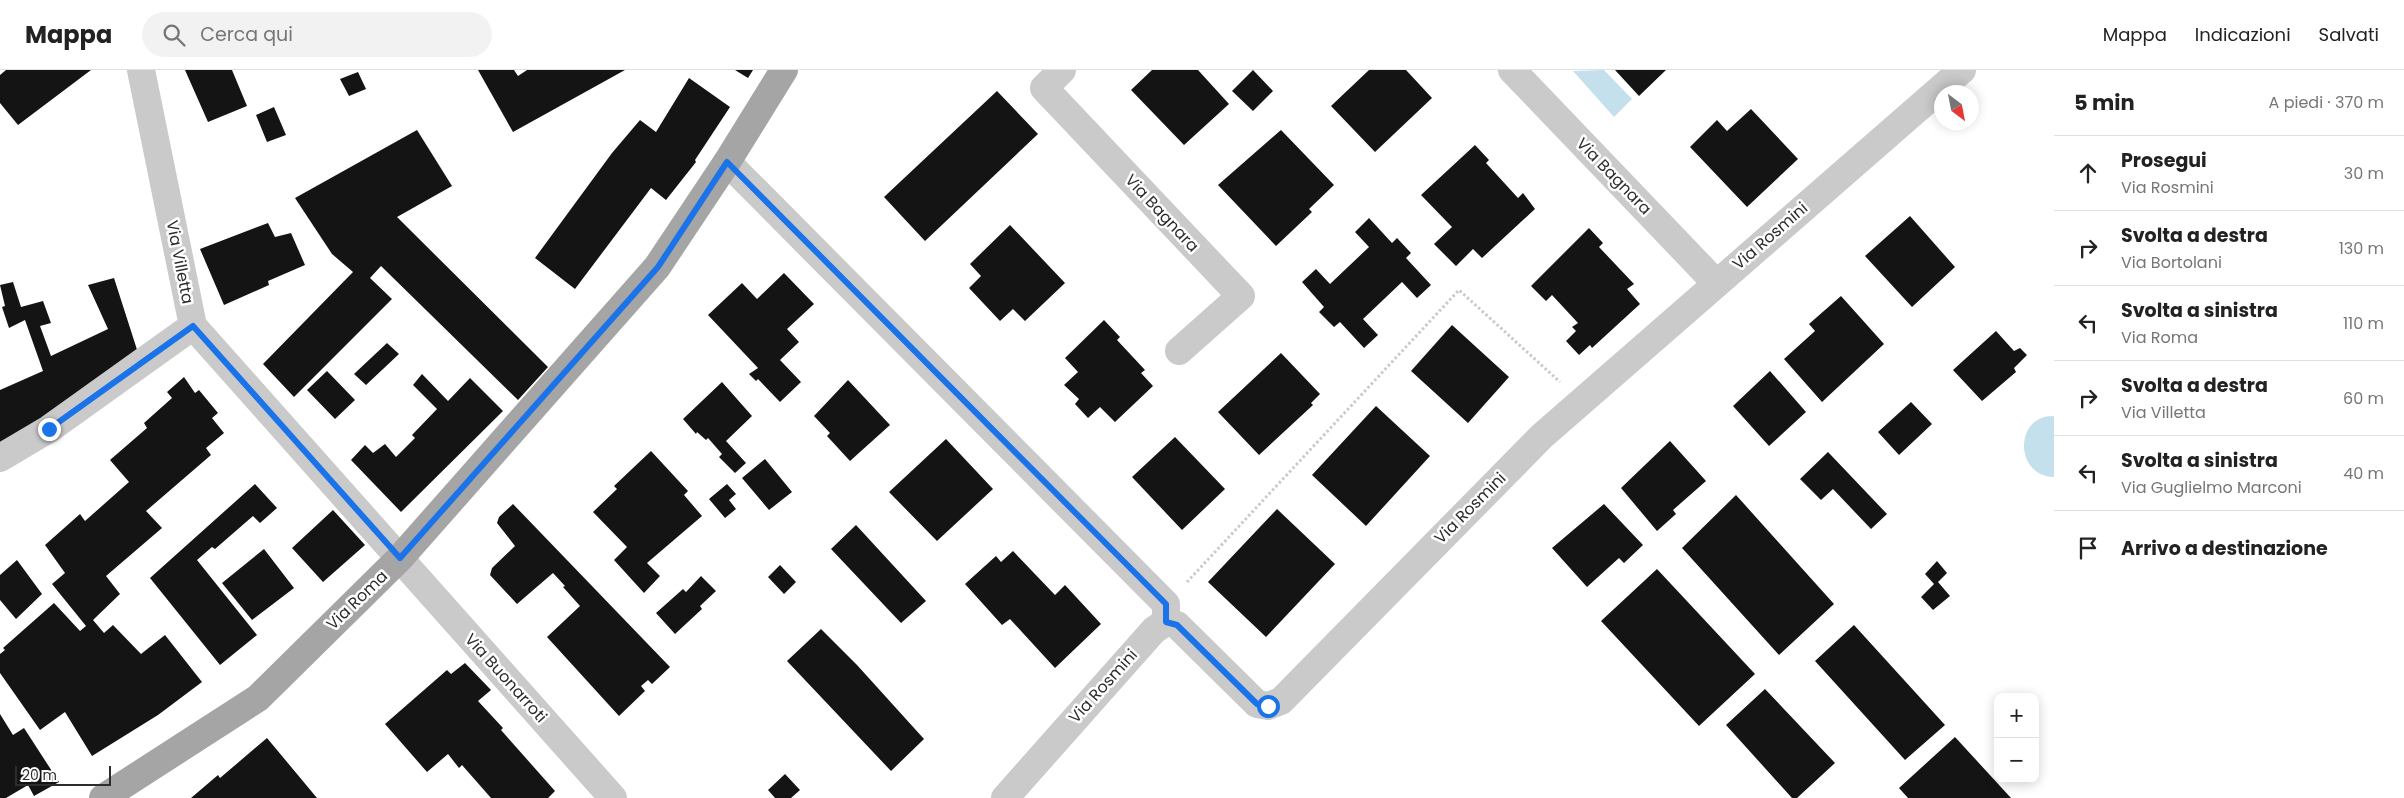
<!DOCTYPE html>
<html lang="it">
<head>
<meta charset="utf-8">
<style>
	:root { --surface:#fff; --page:#f2f2f2; --text:#222; --muted:#767676; --line:#e0e0e0 }
	body { margin:0; font-family:Poppins,sans-serif; background:var(--page); color:var(--text) }
	.controls { position:absolute; right:15px; bottom:15px; display:grid; overflow:hidden; border-radius:10px; box-shadow:0 2px 12px #0003 }
	.controls button { width:45px; height:45px; display:grid; place-items:center; padding:0; border:0; border-bottom:1px solid var(--line); background:var(--surface); color:var(--text); font:25px sans-serif }
	.compass { position:absolute; left:1934px; top:15px; width:45px; height:45px; border-radius:50%; background:var(--surface); box-shadow:0 2px 12px #0003; rotate:148deg }
	.scale { position:absolute; left:15px; bottom:12px; width:96px; box-sizing:border-box; padding-left:5px; border:2px solid #2d2d2d; border-top:0; font-size:14px; line-height:18px; white-space:nowrap; color:#2d2d2d; -webkit-text-stroke:4px #fff; paint-order:stroke }
	.stop { position:absolute; width:15px; height:15px; margin:-11px; border:4px solid #1a73e8; border-radius:50%; background:#fff }
	.stop.end { background:#1a73e8; border-color:#fff; box-shadow:0 1px 5px #0008 }
	.list { margin:0; padding:0; list-style:none }
	h2 { display:flex; justify-content:space-between; align-items:center; height:65px; margin:0; padding:0 20px; font-size:21px }
	h2 small { font-size:16px; font-weight:400; color:var(--muted) }
	.list li { display:grid; grid-template-columns:32px 1fr auto; gap:15px; align-items:center; box-sizing:border-box; height:75px; padding:0 20px; border-top:1px solid var(--line) }
	.list b { display:block; font-size:19px; white-space:nowrap }
	.list p { margin:0; font-size:16px; white-space:nowrap; color:var(--muted) }
	.list em { font-size:16px; font-style:normal; color:var(--muted) }
	.icon { flex:none; width:28px; height:28px; fill:none; stroke:currentColor; stroke-width:2; stroke-linecap:round; stroke-linejoin:round }
	.map { position:relative; flex:none; width:2054px; height:728px; overflow:hidden }
	header { display:flex; align-items:center; gap:30px; box-sizing:border-box; height:70px; padding:0 25px; background:var(--surface); border-bottom:1px solid var(--line) }
	header strong { font-size:24px }
	nav { display:flex; gap:28px; margin-inline-start:auto; font-size:18px }
	.search { width:350px; height:45px; background:var(--page); display:flex; align-items:center; gap:12px; box-sizing:border-box; padding:0 18px; border-radius:28px; color:var(--muted); font-size:19px }
	main { display:flex }
	aside { flex:1; background:var(--surface) }
	.map>svg:first-child { display:block }
	.water { fill:#c4e0ed }
	.building { fill:#141414 }
	.lines { fill:none; stroke-linecap:round; stroke-linejoin:round }
	.path { stroke:#cacaca; stroke-width:3; stroke-dasharray:2.5 2.5; stroke-linecap:butt }
	.minor { stroke:#cacaca; stroke-width:28 }
	.major { stroke:#a5a5a5; stroke-width:28 }
	.route { stroke:#1a73e8; stroke-width:6 }
	.labels { text-anchor:middle; dominant-baseline:central; stroke-width:5; stroke-linejoin:round; paint-order:stroke }
	.street-label { font-size:16px; fill:#2d2d2d; stroke:#fff }
</style>
</head>
<body>
<header>
<strong>Mappa</strong>
<div class="search"><svg class="icon" aria-label="search" viewBox="0 0 24 24"><circle cx="10" cy="10" r="6"/><path d="M15 15l6 6"/></svg>Cerca qui</div>
<nav><a>Mappa</a><a>Indicazioni</a><a>Salvati</a></nav>
</header>
<main>
<div class="map">
<svg width="2054" height="728" viewBox="0 0 2054 728">
	<rect width="100%" height="100%" fill="#fff"/>
	<path class="water" d="M1604,0L1632,29L1614,47L1573,1Z
		M2054,346V407C2014,406 2014,345 2054,346Z"/>
	<path class="building" d="M6,0H91L18,55L0,33V5Z
		M185,0H232L247,36L208,52Z
		M478,0H514L518,6L527,0H625L513,62Z
		M735,0H753L748,8Z
		M1152,0H1198L1229,34L1184,75L1131,20Z
		M1253,0L1273,21L1253,41L1232,21Z
		M1369,0H1406L1432,28L1375,82L1331,36Z
		M1615,0H1666L1639,26Z
		M358,2L366,19L349,26L340,9Z
		M689,8L730,37L695,90L696,92L666,130L651,118L575,219L535,188L612,83L640,50L656,62Z
		M997,21L1038,64L925,171L884,127Z
		M274,37L286,65L267,72L256,45Z
		M1751,39L1798,89L1747,137L1690,77L1717,50L1727,61Z
		M417,60L452,116L397,147L548,297L518,330L381,196L370,208L392,229L294,327L263,294L353,202L332,184L295,128Z
		M1281,60L1334,115L1309,139L1312,142L1276,176L1218,115Z
		M1475,75L1489,90L1486,93L1518,128L1523,123L1535,139L1482,188L1473,179L1456,196L1434,174L1452,157L1421,125Z
		M1910,146L1955,197L1912,237L1865,186Z
		M1369,148L1392,173L1397,168L1411,183L1406,188L1431,215L1417,228L1402,212L1363,249L1378,265L1364,278L1340,252L1334,257L1319,242L1324,237L1302,212L1316,199L1330,214L1369,177L1355,162Z
		M268,153L275,167L291,163L305,195L268,211L269,215L224,235L200,179Z
		M1010,155L1065,213L1025,251L1013,239L1000,251L969,218L981,206L970,194Z
		M1589,158L1603,173L1599,177L1634,214L1627,219L1640,234L1592,278L1590,275L1579,285L1566,271L1576,261L1572,257L1578,253L1552,225L1546,231L1531,216Z
		M784,203L814,234L787,259L799,272L780,290L801,312L780,332L758,309L756,311L749,304L758,298L708,245L742,213L757,229Z
		M114,208L140,289L0,377V320L43,301L25,250L9,258L2,237L5,236L0,215L13,212L21,237L43,231L51,253L40,256L51,286L108,259L88,215Z
		M1841,226L1884,274L1822,332L1784,289L1815,261L1809,254Z
		M1104,250L1120,267L1117,270L1145,300L1141,303L1153,316L1115,352L1100,337L1088,348L1075,334L1079,329L1064,315L1078,302L1065,288Z
		M1452,255L1509,307L1468,353L1411,301Z
		M1996,261L2014,281L2020,278L2027,285L2014,298L2016,302L1982,331L1953,300Z
		M387,273L399,284L366,315L354,304Z
		M1281,283L1320,324L1311,333L1313,335L1259,385L1218,342Z
		M327,301L355,330L335,349L307,320Z
		M1770,301L1806,342L1769,376L1733,336Z
		M422,304L448,331L470,308L503,341L401,442L351,390L365,375L373,383L385,374L396,387L415,368L412,365L437,339L413,315Z
		M184,307L195,323L199,320L218,343L212,348L224,363L206,378L211,385L146,441L162,458L106,506L120,524L93,550L104,563L113,555L141,584L165,565L202,612L158,645L92,686L65,642L40,660L0,603V584L5,580L3,578L54,533L80,561L86,556L52,514L65,503L45,475L80,444L85,451L129,412L110,390L147,358L144,353L172,328L167,322Z
		M848,310L890,355L850,391L827,366L830,363L814,346Z
		M722,312L752,346L726,371L746,393L735,403L719,387L722,384L708,368L706,370L697,362L696,364L683,349Z
		M1911,332L1932,354L1899,385L1878,362Z
		M1376,336L1430,386L1366,456L1312,405Z
		M1175,367L1225,419L1182,460L1132,407Z
		M946,369L993,419L937,471L889,422Z
		M1670,371L1706,411L1673,440L1676,444L1657,461L1621,418Z
		M651,381L688,421L684,425L702,446L647,493L660,506L644,523L614,490L627,477L593,442L617,419L614,416Z
		M1828,382L1887,444L1871,459L1833,419L1821,430L1800,409Z
		M765,389L792,422L769,440L742,408Z
		M255,414L277,438L260,453L253,446L215,479L212,477L197,490L257,565L220,595L150,508Z
		M727,414L736,424L729,430L736,439L725,448L709,429Z
		M1736,425L1834,534L1779,585L1682,478Z
		M513,434L670,597L652,614L648,610L641,616L645,621L619,646L547,567L580,536L563,517L565,516L553,503L517,534L490,505L492,498L515,476L497,453L499,447Z
		M1604,434L1643,475L1624,493L1619,488L1587,517L1552,478Z
		M1277,439L1335,494L1266,567L1208,512Z
		M333,440L365,475L323,512L292,478Z
		M856,455L926,531L901,553L831,479Z
		M264,479L294,518L252,550L222,513Z
		M1013,481L1055,525L1065,515L1101,554L1055,598L1010,549L1002,555L965,514L996,486L1001,492Z
		M17,490L42,524L16,549L0,530V505Z
		M1937,491L1947,503L1938,512L1950,526L1933,540L1921,527L1934,514L1925,504Z
		M780,495L796,512L784,524L768,507Z
		M1657,499L1755,604L1699,656L1601,551Z
		M701,506L716,521L700,536L702,539L675,564L656,543L683,519L686,522Z
		M1854,555L1945,655L1905,690L1815,591Z
		M821,559L857,595L924,669L891,701L787,591Z
		M465,593L491,620L478,631L503,658L501,660L555,721L548,728H491L462,695L459,698L448,684L427,702L385,654L447,600L451,604Z
		M1765,619L1835,693L1797,728H1792L1726,655Z
		M0,644L13,665L24,658L59,712L34,726L28,715L6,728H0Z
		M1955,667L2011,728H1908L1899,718Z
		M267,668L317,728H191L218,705L220,708Z
		M785,704L800,720L791,728H775L768,720Z"/>
	<g class="lines">
		<path class="path" d="M1187,512L1459,220L1560,312"/>
		<path class="minor" d="M141,0L193,256L613,728
			M1062,0L1044,18L1241,226L1179,281
			M1512,0L1716,213
			M727,92L1166,534V552
			M0,388L49,359L193,256
			M1005,728L1154,560L1166,552L1177,555L1257,634L1268,636L1281,631L1542,366L1962,0"/>
		<path class="major" d="M103,728L258,628L400,488L657,197L727,92L784,0"/>
	</g>
	<g class="lines">
		<path class="route" d="M49,359L193,256L400,488L658,197L727,92L1166,534V552L1177,555L1257,634L1268,636"/>
	</g>
	<g class="labels">
		<g class="street-label">
			<text transform="translate(1614 106) rotate(46)">Via Bagnara</text>
			<text transform="translate(1162 143) rotate(47)">Via Bagnara</text>
			<text transform="translate(1770 166) rotate(-41)">Via Rosmini</text>
			<text transform="translate(180 192) rotate(79)">Via Villetta</text>
			<text transform="translate(1470 438) rotate(-45)">Via Rosmini</text>
			<text transform="translate(357 530) rotate(-44)">Via Roma</text>
			<text transform="translate(506 608) rotate(48)">Via Buonarroti</text>
			<text transform="translate(1103 616) rotate(-48)">Via Rosmini</text>
		</g>
	</g>
</svg>
<div class="controls">
<button>+</button>
<button>−</button>
</div>
<svg class="compass" viewBox="-18 -18 36 36"><path d="M0-13l5 13h-10z" fill="#e53935"/><path d="M0 13l5-13h-10z" fill="#767676"/></svg>
<div class="scale">20 m</div>
<div class="stop" style="left:1268px;top:636px"></div>
<div class="stop end" style="left:49px;top:359px"></div>
</div>
<aside>
<h2>5 min<small>A piedi · 370 m</small></h2>
<ul class="list">
<li><svg class="icon" aria-label="ahead" viewBox="0 0 24 24"><path d="M12 20V5M6 11l6-6 6 6"/></svg><div><b>Prosegui</b><p>Via Rosmini</p></div><em>30 m</em></li>
<li><svg class="icon" aria-label="right" viewBox="0 0 24 24"><path d="M7 20v-9h11M14 6l5 5-5 5"/></svg><div><b>Svolta a destra</b><p>Via Bortolani</p></div><em>130 m</em></li>
<li><svg class="icon" aria-label="left" viewBox="0 0 24 24"><path d="M17 20v-9H6M10 6l-5 5 5 5"/></svg><div><b>Svolta a sinistra</b><p>Via Roma</p></div><em>110 m</em></li>
<li><svg class="icon" aria-label="right" viewBox="0 0 24 24"><path d="M7 20v-9h11M14 6l5 5-5 5"/></svg><div><b>Svolta a destra</b><p>Via Villetta</p></div><em>60 m</em></li>
<li><svg class="icon" aria-label="left" viewBox="0 0 24 24"><path d="M17 20v-9H6M10 6l-5 5 5 5"/></svg><div><b>Svolta a sinistra</b><p>Via Guglielmo Marconi</p></div><em>40 m</em></li>
<li><svg class="icon" aria-label="arrive" viewBox="0 0 24 24"><path d="M6 21V4h12l-3 4 3 4H6"/></svg><div><b>Arrivo a destinazione</b></div></li>
</ul>
</aside>
</main>
</body>
</html>
